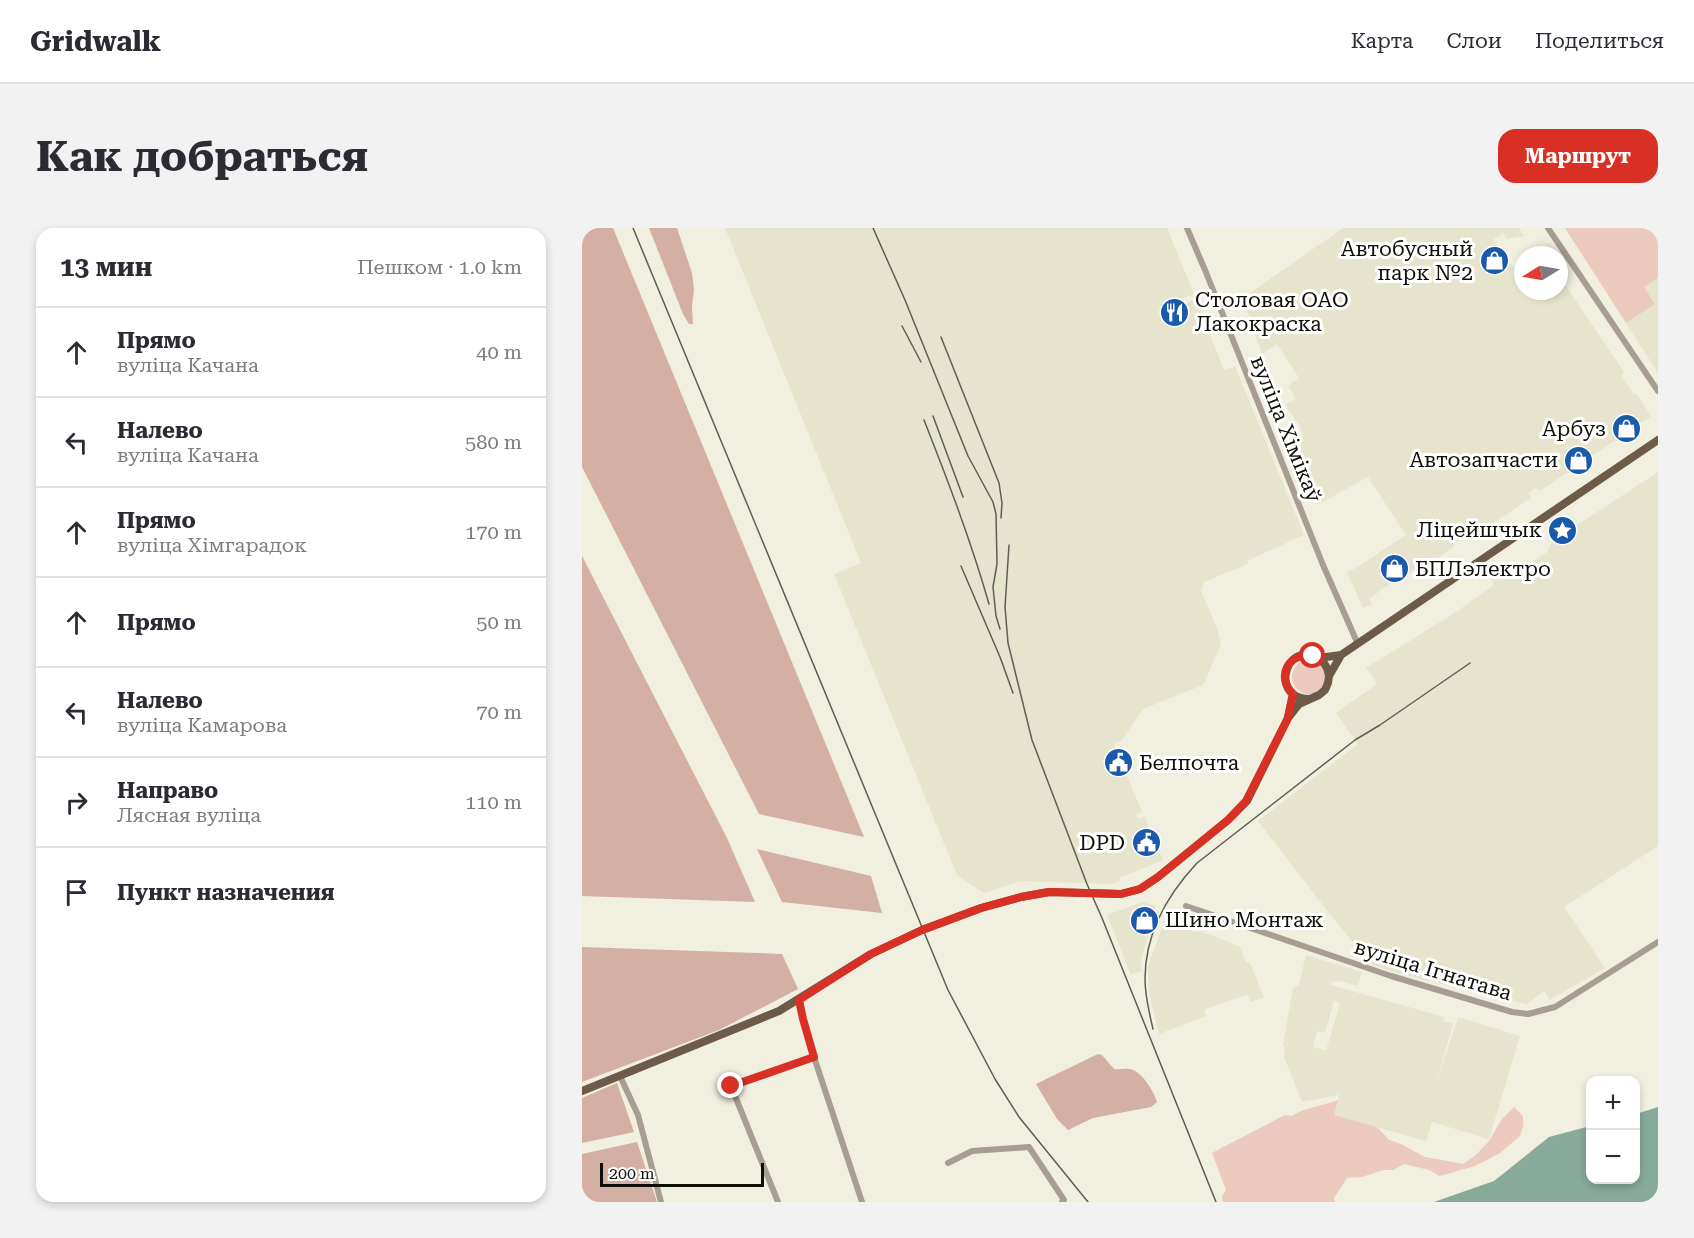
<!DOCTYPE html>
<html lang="ru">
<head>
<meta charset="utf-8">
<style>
	:root { --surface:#fff; --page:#f2f2f3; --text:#2b2b33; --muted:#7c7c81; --line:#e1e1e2; --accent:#d93025 }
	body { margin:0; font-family:"Roboto Serif",serif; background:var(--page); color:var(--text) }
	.controls { position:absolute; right:18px; bottom:18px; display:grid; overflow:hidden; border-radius:12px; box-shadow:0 3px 9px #0003 }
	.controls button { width:54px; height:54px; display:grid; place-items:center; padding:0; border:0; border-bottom:2px solid var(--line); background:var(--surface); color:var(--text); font:30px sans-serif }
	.compass { position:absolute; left:932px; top:18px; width:54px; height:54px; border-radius:50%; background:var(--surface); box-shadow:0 3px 9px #0003; rotate:259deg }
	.scale { position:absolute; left:18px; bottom:15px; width:164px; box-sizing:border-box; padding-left:6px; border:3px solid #0f0f0a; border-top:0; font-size:16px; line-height:21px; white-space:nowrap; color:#0f0f0a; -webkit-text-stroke:4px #fff; paint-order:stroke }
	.stop { position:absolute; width:18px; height:18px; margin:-14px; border:4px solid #d93025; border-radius:50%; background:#fff }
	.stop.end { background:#d93025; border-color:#fff; box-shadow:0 2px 6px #0008 }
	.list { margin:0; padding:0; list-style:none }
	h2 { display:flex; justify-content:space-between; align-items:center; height:78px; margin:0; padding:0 24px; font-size:26px }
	h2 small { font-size:20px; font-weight:400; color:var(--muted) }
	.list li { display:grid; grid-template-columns:39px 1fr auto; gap:18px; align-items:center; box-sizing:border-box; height:90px; padding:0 24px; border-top:2px solid var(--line) }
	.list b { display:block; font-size:22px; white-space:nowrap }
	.list p { margin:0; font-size:20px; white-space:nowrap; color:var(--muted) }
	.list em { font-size:20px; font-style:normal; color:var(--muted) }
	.icon { flex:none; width:33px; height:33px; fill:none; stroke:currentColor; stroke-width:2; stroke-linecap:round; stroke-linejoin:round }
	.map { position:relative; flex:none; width:1076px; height:974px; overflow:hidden; border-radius:18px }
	header { display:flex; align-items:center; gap:36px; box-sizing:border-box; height:84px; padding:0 30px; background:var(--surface); border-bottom:2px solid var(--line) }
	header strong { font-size:28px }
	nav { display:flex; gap:33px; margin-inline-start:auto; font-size:21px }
	.intro { display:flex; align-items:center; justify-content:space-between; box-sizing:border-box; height:144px; padding:0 36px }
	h1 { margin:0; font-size:42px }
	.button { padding:15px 27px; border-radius:18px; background:var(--accent); color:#fff; font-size:21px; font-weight:700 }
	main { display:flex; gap:36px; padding:0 36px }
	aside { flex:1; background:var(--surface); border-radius:18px; box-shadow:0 3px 9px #0003 }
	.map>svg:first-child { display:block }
	.built { fill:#e6e4cd; fill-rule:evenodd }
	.green { fill:#eccabd }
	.forest { fill:#d3b0a3 }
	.water { fill:#88aa9a }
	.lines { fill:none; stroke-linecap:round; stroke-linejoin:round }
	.minor { stroke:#a79d92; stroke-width:6 }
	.major { stroke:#6c5b47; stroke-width:8 }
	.rail { stroke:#5e5e55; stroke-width:1.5 }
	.route { stroke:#d93025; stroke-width:8 }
	.labels { text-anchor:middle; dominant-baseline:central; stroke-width:6; stroke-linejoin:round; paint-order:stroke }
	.poi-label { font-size:21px; fill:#0f0f0a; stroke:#fff; text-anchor:end }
	.street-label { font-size:21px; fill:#0f0f0a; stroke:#fff }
</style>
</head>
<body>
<header>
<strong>Gridwalk</strong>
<nav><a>Карта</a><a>Слои</a><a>Поделиться</a></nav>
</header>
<div class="intro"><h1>Как добраться</h1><a class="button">Маршрут</a></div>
<main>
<aside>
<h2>13 мин<small>Пешком · 1.0 km</small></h2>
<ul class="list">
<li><svg class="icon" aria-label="ahead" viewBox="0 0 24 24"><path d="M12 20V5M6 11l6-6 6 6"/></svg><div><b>Прямо</b><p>вуліца Качана</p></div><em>40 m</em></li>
<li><svg class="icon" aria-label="left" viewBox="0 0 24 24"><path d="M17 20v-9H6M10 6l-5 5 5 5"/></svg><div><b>Налево</b><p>вуліца Качана</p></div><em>580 m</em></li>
<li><svg class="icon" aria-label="ahead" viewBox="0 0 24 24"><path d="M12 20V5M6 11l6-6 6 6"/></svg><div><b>Прямо</b><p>вуліца Хімгарадок</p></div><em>170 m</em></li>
<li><svg class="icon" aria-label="ahead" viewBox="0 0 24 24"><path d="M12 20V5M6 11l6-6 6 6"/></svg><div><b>Прямо</b></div><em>50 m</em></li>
<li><svg class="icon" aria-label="left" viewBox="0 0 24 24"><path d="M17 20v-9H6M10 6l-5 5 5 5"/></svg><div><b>Налево</b><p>вуліца Камарова</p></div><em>70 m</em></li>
<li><svg class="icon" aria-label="right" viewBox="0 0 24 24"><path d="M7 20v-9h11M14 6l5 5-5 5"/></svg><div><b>Направо</b><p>Лясная вуліца</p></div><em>110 m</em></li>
<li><svg class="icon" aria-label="arrive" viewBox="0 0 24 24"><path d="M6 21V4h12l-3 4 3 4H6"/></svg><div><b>Пункт назначения</b></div></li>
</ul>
</aside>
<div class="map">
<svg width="1076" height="974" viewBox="0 0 1076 974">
	<rect width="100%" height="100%" fill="#f0efe0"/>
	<path class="built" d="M143,0H585L612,66L599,71L601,76L614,71L642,142L653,138L722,307L665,333L666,336L622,354L619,363L635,400L639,416L621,457L561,481L540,512L532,516L560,584L554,587L556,591L562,588L581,632L537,650L538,653L529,656L438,653L402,665L375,647L252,346L279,335Z
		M761,0H937L942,8L925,11L921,5L911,12L932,40H941V63H977V48L1042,144L1040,149L1052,166L1054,165L1069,188L958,263L954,259L946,265L949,270L884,313L881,310L872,316L873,318L841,340L838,337L827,346L822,339L807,349L810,354L787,371L790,377L781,380L765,344L776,339L824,307L786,249L735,277L709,216L722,209L716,195L703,177L714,171L706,158L717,150L695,116L680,126L661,70Z
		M1076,50V145L1044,95L1073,76L1062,59Z
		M1076,244V618L982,679L1023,740L968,772L962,763L945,776L815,745L790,737L747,685L676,593L776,516L754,485L795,456L784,440L874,384L912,357L909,351L930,337L935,344L965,324L971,313Z
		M560,674L574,678L560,729L559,743L549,747L525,687Z
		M586,683L606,692L611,704H619L632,708L658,719L664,734L668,735L682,769L669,774L666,767L652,771L622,782L624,788L577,806L567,766L566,738Z
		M724,727L780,744L776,758L758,753L749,754V757L862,789L861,793L871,796L853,859L876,789L938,808L907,911L850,894L844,913L752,887L758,863L756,867L720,874L702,829L703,819L701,817L711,760L717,757ZM752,773L758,775L744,823L731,819L735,803L743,805Z"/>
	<path class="green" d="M983,0H1076V50L1062,59L1073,76L1044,95Z
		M710 449a17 17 0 1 1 34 0a17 17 0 1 1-34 0Z
		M756,872L752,887L795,899L807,912L819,916L843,929L881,936L894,927L907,913L920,891L932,879L941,888V899L938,908L918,925L893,938L858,948L847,942L822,936L811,942H801L780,949L765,950L752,970L753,974H641L640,969L644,962L630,925L703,887L710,888C723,879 741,878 756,872Z"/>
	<path class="forest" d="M0,0H31L282,609L177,586L0,239Z
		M67,0H95L110,45L112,62L110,78L111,96H107L101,86Z
		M0,328L145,610L173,674L0,668Z
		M175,621L289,648L300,685L200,674Z
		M0,719L200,726L216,761L137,802L0,854Z
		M516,826L520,827L532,841C537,842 542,840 547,841C558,841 572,863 575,874L569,879L511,890L486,902L475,891L454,856Z
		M35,855L52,904L0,915V870Z
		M55,914L75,974H0V926Z"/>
	<path class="water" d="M1076,879V974H852L912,953L967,909L1008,898V952H1054V886Z"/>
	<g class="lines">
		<path class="minor" d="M605,0L623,42L741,337L775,414
			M966,0L1076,163
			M604,678L809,748L930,784L946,786L973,779L1076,714
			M217,772L221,791L232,829L280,974
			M38,848L56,887L79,974
			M366,935L390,923L447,919L482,972L480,974
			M196,974L149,858L232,829"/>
		<path class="major" d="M737,430L759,427
			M728,471C688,472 702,414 734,429C742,433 746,439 747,448
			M706,489L711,466
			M0,863L197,783L289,726L340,702L399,680L439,669L467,664L539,666L558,661L576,649L646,592L665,573L706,490L717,476L737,467L743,462L746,455L747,448L759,427L1076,212"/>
		<path class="rail" d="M51,0L366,762L413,851L437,889L506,974
			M291,0L323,72L386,228L411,274L414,286L415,336L411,359L414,388L418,401
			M320,98L339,134
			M359,109L417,255L420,275L419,290
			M351,188L381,269
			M342,192C366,253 389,313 407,376
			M427,317L423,379L426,415L450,512L505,656L520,690L634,974
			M379,338L418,429L431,465
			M571,801C567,784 563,768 563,751C563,706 586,666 615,635L773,512L798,497L888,435"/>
	</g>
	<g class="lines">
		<path class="route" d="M149,858L232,829L221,791L217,772L289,726L340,702L399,680L439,669L467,664L539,666L558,661L576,649L646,592L664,573L706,490L711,466C693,448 707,424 731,428"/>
	</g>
	<defs>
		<symbol id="shop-disc" viewBox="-11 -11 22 22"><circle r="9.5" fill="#1b59aa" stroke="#fff"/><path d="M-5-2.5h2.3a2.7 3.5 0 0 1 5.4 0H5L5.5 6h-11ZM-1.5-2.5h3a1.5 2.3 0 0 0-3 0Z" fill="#fff"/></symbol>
		<symbol id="restaurant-disc" viewBox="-11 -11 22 22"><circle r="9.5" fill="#1b59aa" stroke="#fff"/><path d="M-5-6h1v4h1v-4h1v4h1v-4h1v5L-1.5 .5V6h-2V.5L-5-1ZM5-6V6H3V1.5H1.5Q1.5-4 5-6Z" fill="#fff"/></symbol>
		<symbol id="sight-disc" viewBox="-11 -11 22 22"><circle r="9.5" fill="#1b59aa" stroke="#fff"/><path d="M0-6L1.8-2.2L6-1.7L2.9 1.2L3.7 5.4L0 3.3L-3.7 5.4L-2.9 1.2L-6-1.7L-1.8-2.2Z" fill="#fff"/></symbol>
		<symbol id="civic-disc" viewBox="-11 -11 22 22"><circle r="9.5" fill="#1b59aa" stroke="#fff"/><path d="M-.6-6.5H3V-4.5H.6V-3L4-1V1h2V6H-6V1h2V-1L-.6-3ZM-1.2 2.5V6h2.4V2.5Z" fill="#fff"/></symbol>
	</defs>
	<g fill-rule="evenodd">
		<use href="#shop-disc" x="896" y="16" width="33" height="33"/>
		<use href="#restaurant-disc" x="576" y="68" width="33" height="33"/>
		<use href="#shop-disc" x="1028" y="184" width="33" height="33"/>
		<use href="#shop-disc" x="980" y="216" width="33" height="33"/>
		<use href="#sight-disc" x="964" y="286" width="33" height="33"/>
		<use href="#shop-disc" x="796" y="324" width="33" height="33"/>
		<use href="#civic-disc" x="520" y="518" width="33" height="33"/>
		<use href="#civic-disc" x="548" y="598" width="33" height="33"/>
		<use href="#shop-disc" x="546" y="676" width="33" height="33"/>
	</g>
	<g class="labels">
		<g class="poi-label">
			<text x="891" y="21">Автобусный<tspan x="891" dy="24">парк №2</tspan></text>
			<text x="613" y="72" text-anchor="start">Столовая ОАО<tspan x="613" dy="24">Лакокраска</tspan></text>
			<text x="1024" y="201">Арбуз</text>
			<text x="976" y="232">Автозапчасти</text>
			<text x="960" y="302">Ліцейшчык</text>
			<text x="833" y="341" text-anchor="start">БПЛэлектро</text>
			<text x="557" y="535" text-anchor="start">Белпочта</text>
			<text x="543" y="615">DPD</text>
			<text x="583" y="692" text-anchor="start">Шино Монтаж</text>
		</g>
		<g class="street-label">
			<text transform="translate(704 201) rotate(68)">вуліца Хімікаў</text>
			<text transform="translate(851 742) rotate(17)">вуліца Ігнатава</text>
		</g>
	</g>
</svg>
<div class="controls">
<button>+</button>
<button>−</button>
</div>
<svg class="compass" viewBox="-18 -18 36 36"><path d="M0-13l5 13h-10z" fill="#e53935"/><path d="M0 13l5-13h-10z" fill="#7c7c81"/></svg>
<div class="scale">200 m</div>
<div class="stop" style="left:731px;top:428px"></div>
<div class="stop end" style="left:149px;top:858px"></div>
</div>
</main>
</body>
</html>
